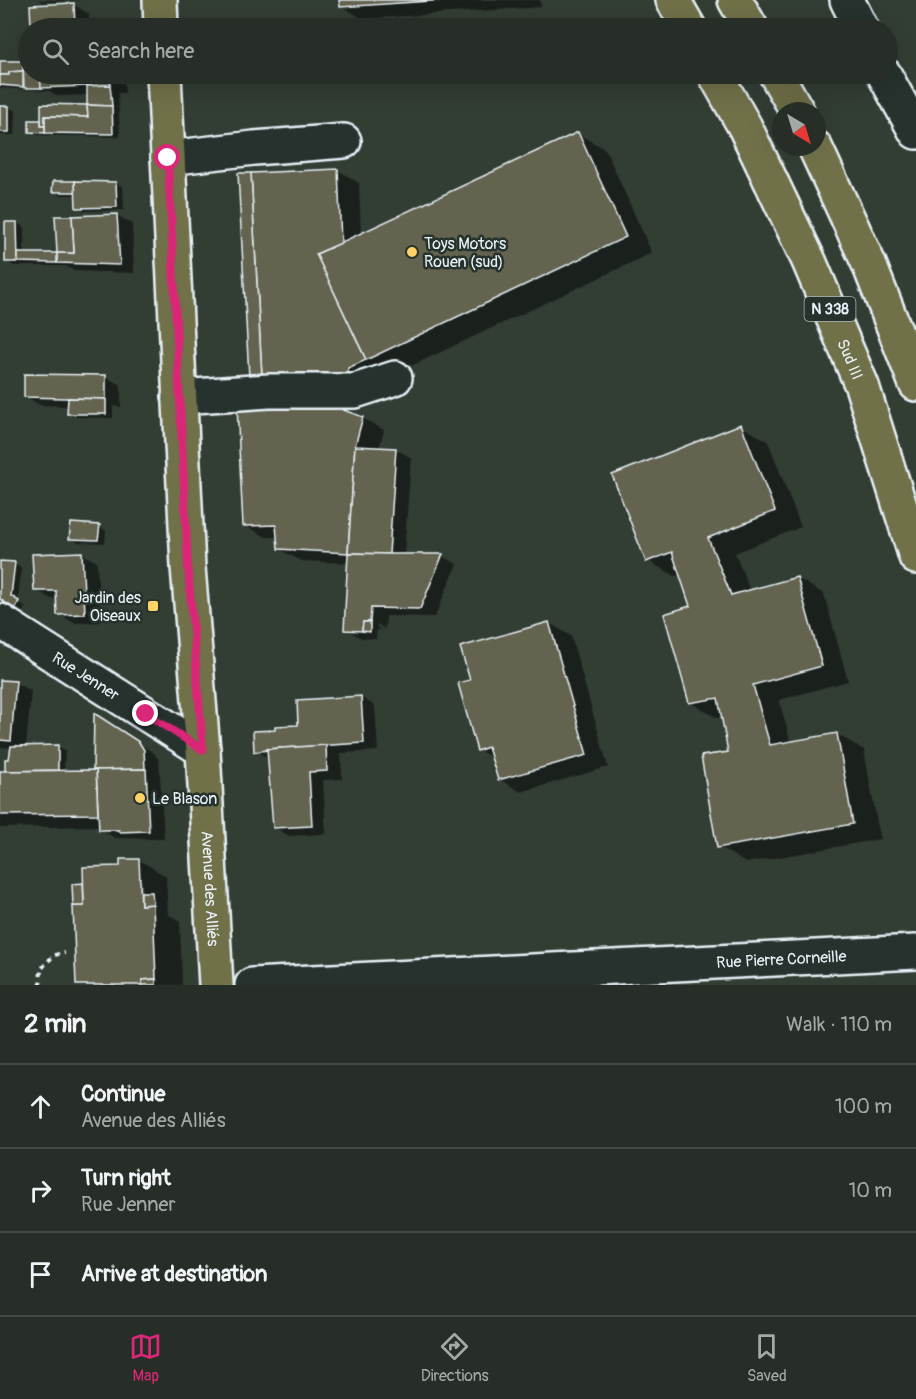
<!DOCTYPE html>
<html lang="en">
<head>
<meta charset="utf-8">
<style>
	:root { --surface:#262e27; --page:#323a33; --text:#f1f3f6; --muted:#a4a8a7; --line:#424a44; --accent:#db2777 }
	body { margin:0; font-family:Pangolin,sans-serif; background:var(--page); color:var(--text) }
	.compass { position:absolute; left:772px; top:102px; width:54px; height:54px; border-radius:50%; background:var(--surface); box-shadow:0 6px 24px #0002; rotate:142deg }
	.stop { position:absolute; width:18px; height:18px; margin:-14px; border:4px solid #db2777; border-radius:50%; background:#fff }
	.stop.end { background:#db2777; border-color:#fff; box-shadow:0 2px 6px #0008 }
	.list { margin:0; padding:0; list-style:none }
	h2 { display:flex; justify-content:space-between; align-items:center; height:78px; margin:0; padding:0 24px; font-size:26px }
	h2 small { font-size:20px; font-weight:400; color:var(--muted) }
	.list li { display:grid; grid-template-columns:39px 1fr auto; gap:18px; align-items:center; box-sizing:border-box; height:84px; padding:0 24px; border-top:2px solid var(--line) }
	.list b { display:block; font-size:22px; white-space:nowrap }
	.list p { margin:0; font-size:20px; white-space:nowrap; color:var(--muted) }
	.list em { font-size:20px; font-style:normal; color:var(--muted) }
	.icon { flex:none; width:33px; height:33px; fill:none; stroke:currentColor; stroke-width:2; stroke-linecap:round; stroke-linejoin:round }
	.map { position:relative; flex:none; width:916px; height:985px; overflow:hidden }
	.search { position:absolute; background:var(--surface); box-shadow:0 6px 24px #0002; left:18px; right:18px; top:18px; height:66px; display:flex; align-items:center; gap:15px; box-sizing:border-box; padding:0 21px; border-radius:33px; color:var(--muted); font-size:22px }
	.sheet { height:330px; background:var(--surface) }
	nav { display:flex; justify-content:space-around; align-items:center; box-sizing:border-box; height:84px; border-top:2px solid var(--line); background:var(--surface); font-size:16px; color:var(--muted) }
	nav a { display:grid; justify-items:center; gap:3px }
	nav .on { color:var(--accent) }
	.map>svg:first-child { display:block }
	.shadow { fill:#0007; fill-rule:evenodd }
	.building { fill:#64644f; stroke:#e8f1f8; stroke-width:1.5 }
	.lines { fill:none; stroke-linecap:round; stroke-linejoin:round }
	.minor-casing { stroke:#e8f1f8; stroke-width:38 }
	.major-casing { stroke:#e8f1f8; stroke-width:38 }
	.highway-casing { stroke:#e8f1f8; stroke-width:38 }
	.path { stroke:#e8f1f8; stroke-width:4; stroke-dasharray:4.5 4.5; stroke-linecap:butt }
	.minor { stroke:#26332d; stroke-width:33 }
	.major { stroke:#70704a; stroke-width:33 }
	.highway { stroke:#70704a; stroke-width:33 }
	.route { stroke:#db2777; stroke-width:8 }
	.poi-dot { fill:#ffd166; stroke:#26332d; stroke-width:2 }
	.labels { text-anchor:middle; stroke-width:5; stroke-linejoin:round; paint-order:stroke }
	.shield { fill:#26332d; stroke:#aeb8bb; stroke-width:1.5 }
	.shield-label { font-size:15px; font-weight:bold; fill:#e8f1f8 }
	.poi-label { font-size:16px; fill:#e8f1f8; stroke:#26332d; text-anchor:start }
	.street-label { font-size:16px; fill:#e8f1f8; stroke:#26332d }
</style>
</head>
<body>
<div class="map">
<svg width="916" height="985" viewBox="0 0 916 985">
	<rect width="100%" height="100%" fill="#323d34"/>
	<filter id="ink" filterUnits="userSpaceOnUse"><feTurbulence type="fractalNoise" baseFrequency=".0167" numOctaves="2"/><feDisplacementMap in="SourceGraphic" scale="12" xChannelSelector="R" yChannelSelector="G"/><feConvolveMatrix kernelMatrix="1 2 1 2 8 2 1 2 1" color-interpolation-filters="sRGB"/></filter>
	<g filter="url(#ink)">
		<g class="shadow">
			<polygon points="38,0 84,0 42,2"/>
			<polygon points="341,0 540,0 541,7 363,19 341,6"/>
			<polygon points="74,5 89,14 89,28 33,28 32,6"/>
			<polygon points="28,62 28,74 124,74 125,93 118,93 120,137 38,135 30,131 42,122 89,107 88,95 57,96 50,91 0,88 0,63"/>
			<polygon points="0,107 8,107 16,111 15,135 0,135"/>
			<polygon points="578,134 605,149 652,253 394,374 285,389 338,170 359,183 361,235"/>
			<polygon points="116,183 123,187 124,210 85,211 78,207 77,195 61,195 54,191"/>
			<polygon points="117,215 132,224 134,273 74,271 66,266 14,266 7,261 17,223 24,227 24,254 64,254"/>
			<polygon points="106,377 121,385 121,407 113,406 113,418 76,417 69,413 69,406 40,405 25,396"/>
			<polygon points="362,418 384,430 379,449 396,449 411,458 404,555 442,556 457,564 435,617 386,616 385,629 377,624 377,628 382,630 377,630 376,639 361,638 346,629 350,563 301,561 279,549 278,537 266,537 244,525"/>
			<polygon points="741,426 768,441 801,527 735,553 750,591 797,578 824,594 848,681 779,700 791,743 837,734 864,750 880,839 746,863 719,847 730,753 723,716 717,718 690,702 691,607 681,574 675,576 648,561"/>
			<polygon points="99,526 106,531 105,543 78,542 71,538"/>
			<polygon points="82,554 97,562 100,622 74,623 59,614 58,599 51,599 36,590"/>
			<polygon points="0,562 14,564 21,568 18,602 25,607 23,612 0,597"/>
			<polygon points="549,623 571,636 608,767 521,792 499,779 493,758 478,750 472,682"/>
			<polygon points="0,682 16,683 31,691 26,747 57,747 65,751 64,772 95,772 95,716 154,753 159,760 164,839 115,838 100,829 100,826 0,828 0,773 9,773 12,748 0,747"/>
			<polygon points="360,697 375,706 378,751 341,753 342,779 323,780 326,834 289,836 274,827 269,759 256,751 276,731 299,726"/>
			<path d="M 139,860 L 166,876 L 168,914 L 180,921 L 182,985 L 78,985 L 83,884 L 85,885 ZM 139,881 L 142,881 L 143,900 L 140,900 Z"/>
		</g>
		<g class="building">
			<polygon points="339,0 446,0 340,7"/>
			<polygon points="74,3 75,28 31,28 30,5"/>
			<polygon points="0,61 23,61 23,71 9,72 9,75 0,75"/>
			<polygon points="23,61 28,61 28,74 40,74 41,88 24,88"/>
			<polygon points="23,71 23,87 0,85 0,75 9,75 9,72"/>
			<polygon points="40,74 110,74 110,85 41,88"/>
			<polygon points="110,85 112,106 87,105 87,86"/>
			<polygon points="41,104 87,105 88,117 45,116 45,126 41,126"/>
			<polygon points="87,105 112,106 113,134 45,133 45,116 88,117"/>
			<rect x="0" y="106" width="9" height="26"/>
			<polygon points="29,120 41,120 41,126 45,126 45,133 29,132"/>
			<polygon points="578,132 626,237 366,360 316,254"/>
			<polygon points="338,169 341,243 316,254 366,360 348,368 348,373 262,377 251,173"/>
			<polygon points="238,173 251,173 262,377 249,377"/>
			<polygon points="53,181 75,181 76,192 52,192"/>
			<polygon points="75,181 116,182 117,207 76,208"/>
			<polygon points="117,214 120,265 57,263 57,253 74,253 72,216"/>
			<polygon points="55,216 72,216 74,253 57,253"/>
			<polygon points="5,222 17,222 18,262 5,262"/>
			<polygon points="18,253 57,253 57,263 18,262"/>
			<polygon points="24,374 106,375 106,399 24,397"/>
			<polygon points="68,398 106,399 106,414 67,414"/>
			<polygon points="327,404 363,417 355,446 348,553 278,549 276,525 243,526 237,406"/>
			<polygon points="741,424 775,511 708,538 731,595 797,577 822,666 753,685 770,745 837,733 853,824 717,848 701,756 728,752 718,698 689,703 664,614 690,606 672,552 646,562 612,475"/>
			<polygon points="355,446 396,448 389,554 348,553"/>
			<polygon points="71,523 100,525 98,540 69,539"/>
			<polygon points="82,552 85,614 57,615 56,591 34,591 32,554"/>
			<polygon points="348,553 389,554 443,554 420,609 371,608 370,622 363,622 362,631 344,630"/>
			<polygon points="0,561 15,562 11,596 19,601 15,609 0,599"/>
			<polygon points="363,622 370,622 370,632 362,631"/>
			<polygon points="549,622 587,755 498,780 488,747 477,751 458,683 470,680 460,647"/>
			<polygon points="0,680 16,681 11,741 0,740"/>
			<polygon points="361,696 364,743 267,749 267,750 254,752 253,731 275,730 275,726 298,725 297,700"/>
			<polygon points="94,713 139,742 144,750 145,769 93,770"/>
			<polygon points="58,745 58,770 5,771 5,759 9,759 11,746"/>
			<polygon points="326,745 327,771 309,772 312,826 273,828 267,749"/>
			<polygon points="146,769 149,831 119,832 119,830 99,830 96,770"/>
			<polygon points="96,770 98,814 0,815 0,771"/>
			<polygon points="120,859 139,859 141,905 153,904 156,979 142,980 142,985 76,985 73,906 84,906 83,867 120,866"/>
			<polygon points="83,883 84,906 73,906 72,884"/>
			<polygon points="141,892 152,892 153,904 141,905"/>
			<polygon points="156,979 156,985 142,985 142,980"/>
		</g>
		<g class="lines">
			<defs>
				<g id="minor">
					<polyline points="847,0 861,28"/>
					<polyline points="884,74 916,132"/>
					<polyline points="168,158 254,148 344,141"/>
					<polyline points="179,397 269,391 355,391 395,378"/>
					<path id="s1" d="M 0,621 L 203,750"/>
					<path id="s2" d="M 252,985 L 916,952"/>
				</g>
				<g id="major">
					<polyline points="160,0 161,28"/>
					<path id="s3" d="M 164,74 L 188,567 L 203,750 L 216,985"/>
				</g>
				<g id="highway">
					<polyline points="673,0 689,28"/>
					<polyline points="735,0 751,28"/>
					<path id="s4" d="M 715,74 L 745,127 L 809,261 L 862,386 L 916,557"/>
					<polyline points="776,74 797,111"/>
					<polyline points="815,147 869,264 916,384"/>
				</g>
			</defs>
			<use href="#minor" class="minor-casing"/>
			<use href="#major" class="major-casing"/>
			<use href="#highway" class="highway-casing"/>
			<polyline class="path" points="40,985 41,969 54,955 65,953"/>
			<use href="#minor" class="minor"/>
			<use href="#major" class="major"/>
			<use href="#highway" class="highway"/>
		</g>
	</g>
	<g class="lines" filter="url(#ink)">
		<polyline class="route" points="146,714 203,750 188,567 168,158"/>
	</g>
	<g class="poi-dot">
		<circle cx="412" cy="252" r="6"/>
		<rect x="147" y="600" width="12" height="12" rx="3"/>
		<circle cx="140" cy="798" r="6"/>
	</g>
	<g class="labels">
		<rect class="shield" x="804.5" y="297" width="51" height="24" rx="4.5"/>
		<g class="shield-label">
			<text x="830" y="314">N 338</text>
		</g>
		<g class="poi-label">
			<text x="424" y="249">Toys Motors<tspan x="424" dy="18">Rouen (sud)</tspan></text>
			<text x="141" y="603" text-anchor="end">Jardin des<tspan x="141" dy="18">Oiseaux</tspan></text>
			<text x="152" y="804">Le Blason</text>
		</g>
		<g class="street-label">
			<text dy="6" stroke="none"><textPath href="#s4" startOffset="316">Sud III</textPath></text>
			<text dy="6" stroke="none"><textPath href="#s1" startOffset="102">Rue Jenner</textPath></text>
			<text dy="6" stroke="none"><textPath href="#s3" startOffset="816">Avenue des Alliés</textPath></text>
			<text dy="6" stroke="none"><textPath href="#s2" startOffset="530">Rue Pierre Corneille</textPath></text>
		</g>
	</g>
</svg>
<svg class="compass" viewBox="-18 -18 36 36"><path d="M0-13l5 13h-10z" fill="#e53935"/><path d="M0 13l5-13h-10z" fill="#a4a8a7"/></svg>
<div class="stop" style="left:168px;top:158px"></div>
<div class="stop end" style="left:146px;top:714px"></div>
<div class="search"><svg class="icon" aria-label="search" viewBox="0 0 24 24"><circle cx="10" cy="10" r="6"/><path d="M15 15l6 6"/></svg>Search here</div>
</div>
<section class="sheet">
<h2>2 min<small>Walk · 110 m</small></h2>
<ul class="list">
<li><svg class="icon" aria-label="ahead" viewBox="0 0 24 24"><path d="M12 20V5M6 11l6-6 6 6"/></svg><div><b>Continue</b><p>Avenue des Alliés</p></div><em>100 m</em></li>
<li><svg class="icon" aria-label="right" viewBox="0 0 24 24"><path d="M7 20v-9h11M14 6l5 5-5 5"/></svg><div><b>Turn right</b><p>Rue Jenner</p></div><em>10 m</em></li>
<li><svg class="icon" aria-label="arrive" viewBox="0 0 24 24"><path d="M6 21V4h12l-3 4 3 4H6"/></svg><div><b>Arrive at destination</b></div></li>
</ul>
</section>
<nav>
<a class="on"><svg class="icon" aria-label="map" viewBox="0 0 24 24"><path d="M3 6l6-2 6 2 6-2v14l-6 2-6-2-6 2zM9 4v14M15 6v14"/></svg>Map</a>
<a><svg class="icon" aria-label="directions" viewBox="0 0 24 24"><path d="M12 3l9 9-9 9-9-9zM9 14v-3h6M13 9l2 2-2 2"/></svg>Directions</a>
<a><svg class="icon" aria-label="saved" viewBox="0 0 24 24"><path d="M7 4h10v16l-5-4-5 4z"/></svg>Saved</a>
</nav>
</body>
</html>
